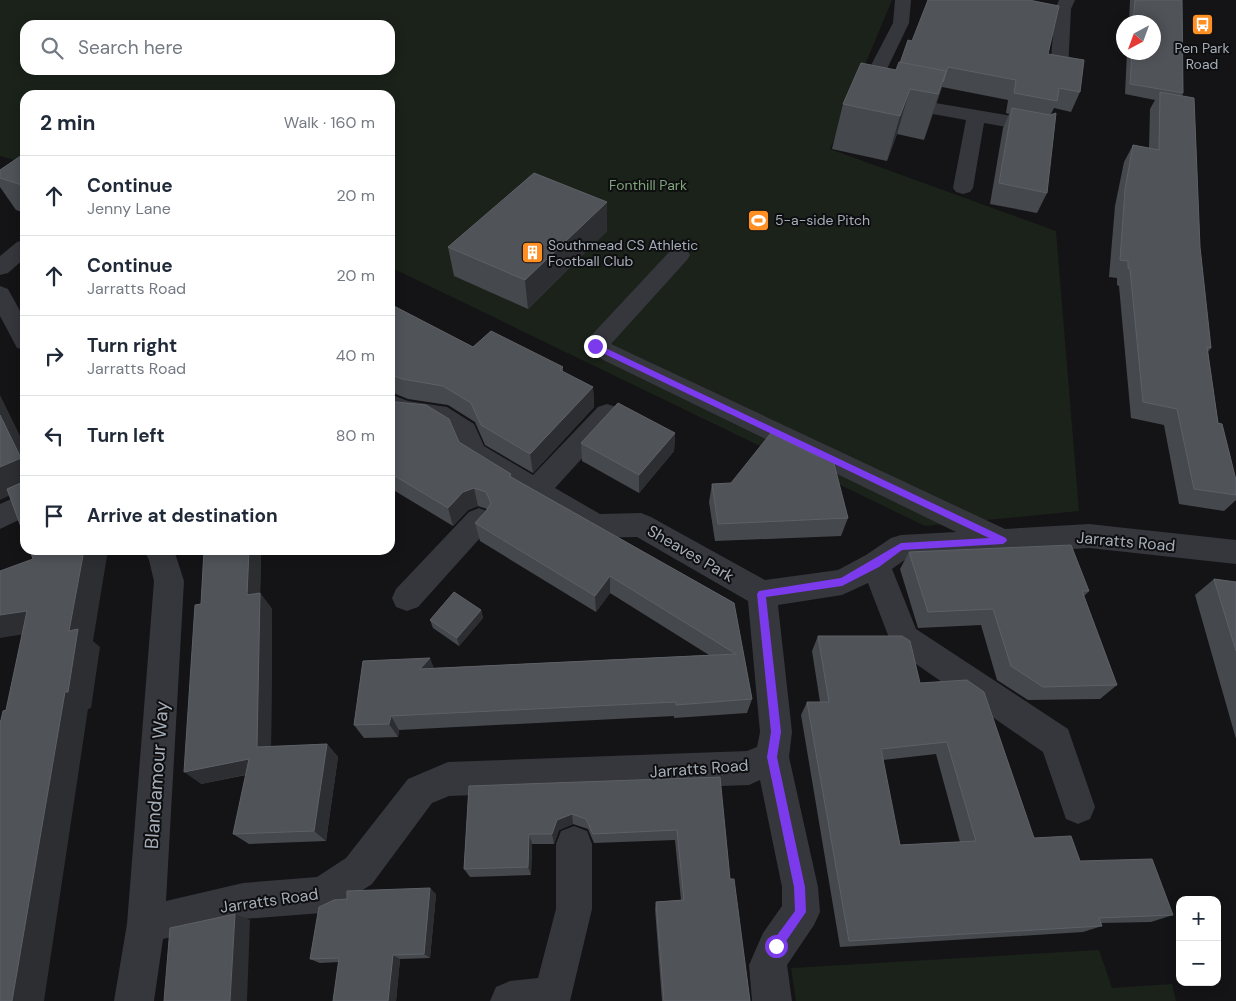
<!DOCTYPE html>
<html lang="en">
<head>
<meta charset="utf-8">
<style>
	:root { --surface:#fff; --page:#f6f6f7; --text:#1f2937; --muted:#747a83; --line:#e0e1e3 }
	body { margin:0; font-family:"DM Sans",sans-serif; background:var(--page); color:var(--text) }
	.controls { position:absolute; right:15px; bottom:15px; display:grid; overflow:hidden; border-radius:10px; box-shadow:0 2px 12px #0003 }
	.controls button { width:45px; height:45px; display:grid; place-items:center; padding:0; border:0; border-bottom:1px solid var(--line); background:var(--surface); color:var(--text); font:25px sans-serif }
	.compass { position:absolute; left:1116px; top:15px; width:45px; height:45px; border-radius:50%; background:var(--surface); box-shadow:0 2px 12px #0003; rotate:221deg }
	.stop { position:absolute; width:15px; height:15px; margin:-11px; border:4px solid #7c3aed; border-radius:50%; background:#fff }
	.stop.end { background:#7c3aed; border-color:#fff; box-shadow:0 1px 5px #0008 }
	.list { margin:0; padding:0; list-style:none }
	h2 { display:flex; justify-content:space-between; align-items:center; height:65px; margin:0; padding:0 20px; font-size:21px }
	h2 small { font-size:16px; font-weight:400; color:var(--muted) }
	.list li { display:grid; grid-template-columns:32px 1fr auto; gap:15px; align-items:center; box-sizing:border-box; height:80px; padding:0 20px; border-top:1px solid var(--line) }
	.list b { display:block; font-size:19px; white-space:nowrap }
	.list p { margin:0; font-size:16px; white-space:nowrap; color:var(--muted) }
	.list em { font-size:16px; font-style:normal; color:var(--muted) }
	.icon { flex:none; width:28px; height:28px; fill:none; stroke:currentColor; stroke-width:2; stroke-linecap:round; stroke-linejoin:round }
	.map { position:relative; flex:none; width:1236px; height:1001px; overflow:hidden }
	.search { position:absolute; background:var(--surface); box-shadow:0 2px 12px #0003; left:20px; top:20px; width:375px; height:55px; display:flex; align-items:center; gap:12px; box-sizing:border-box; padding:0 18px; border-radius:15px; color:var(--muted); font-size:19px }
	.panel { position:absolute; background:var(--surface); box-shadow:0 2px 12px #0003; left:20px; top:90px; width:375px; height:465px; border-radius:15px }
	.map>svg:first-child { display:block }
	.green { fill:#1a221a; fill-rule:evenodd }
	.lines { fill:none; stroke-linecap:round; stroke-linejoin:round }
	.minor { fill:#35373c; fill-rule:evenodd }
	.wall { fill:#45484c; fill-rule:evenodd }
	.shaded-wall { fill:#2d2e32 }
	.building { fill:#505358; stroke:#5d6167; fill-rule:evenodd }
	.route { fill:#7c3aed }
	.labels { text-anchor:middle; stroke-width:4; stroke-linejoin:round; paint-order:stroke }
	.far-poi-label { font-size:14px; fill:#a5aeb8; stroke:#0f0f11; text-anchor:start }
	.far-park-label { font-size:14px; fill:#7fa57a; stroke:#0f0f11 }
	.street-label { font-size:16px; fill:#a5aeb8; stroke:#0f0f11 }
	.near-street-label { font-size:19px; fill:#a5aeb8; stroke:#0f0f11 }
</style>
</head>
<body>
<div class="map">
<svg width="1236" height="1001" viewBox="0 0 1236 1001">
	<rect width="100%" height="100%" fill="#141416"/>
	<g class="green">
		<path d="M 0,0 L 892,0 L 830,149 L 1056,231 L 1079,511 L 925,526 L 390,267 L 390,95 L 25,95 L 25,163 L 0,156 ZM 25,25 L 390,25 L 390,70 L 25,70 Z"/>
		<polygon points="1099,950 1112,988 1172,984 1176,1001 796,1001 791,968"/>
	</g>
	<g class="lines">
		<g class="minor">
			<polygon points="895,0 911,0 909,23 886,71 884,85 900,97 1041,121 1048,123 1050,127 1048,131 1041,133 984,123 973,188 970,192 963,194 956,192 953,188 966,120 888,106 866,86 868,71 893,23"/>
			<polygon points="1059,0 1075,0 1071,9 1068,70 1065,74 1059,75 1053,74 1050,70 1055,9"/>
			<polygon points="25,240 25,258 8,273 0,275 0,256 17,242"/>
			<polygon points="679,248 687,250 690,255 687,260 611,344 1005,529 1089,524 1236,540 1236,564 1089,548 906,559 892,569 916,629 1068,729 1095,807 1090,819 1078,824 1066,819 1043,752 893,648 868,583 842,595 778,605 792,732 789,757 818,887 820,912 814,925 787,965 792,1001 752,1001 749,965 763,933 782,906 782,887 760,780 749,785 449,796 432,803 372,884 335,908 322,913 243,919 163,939 154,1001 114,1001 127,924 154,581 149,560 144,550 174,550 184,581 166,901 243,883 317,877 346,858 408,779 448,762 747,751 757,747 760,732 748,601 637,537 596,538 586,534 465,460 455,437 432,423 403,420 390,415 390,394 408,401 447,407 474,424 484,446 533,475 598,407 607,404 616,407 620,414 616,421 555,488 600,514 641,513 651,517 765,580 838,570 866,555 891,538 901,535 956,532 587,352 583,346 587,340 671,250"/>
			<polygon points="0,286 8,289 25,320 25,350 17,348 0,316"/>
			<polygon points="25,493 25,517 0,529 0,504"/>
			<polygon points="479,508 489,512 493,520 489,528 418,607 407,611 396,607 392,598 396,589 469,512"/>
			<polygon points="574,826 587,831 592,844 592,909 570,1001 490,1001 496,987 510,981 538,978 556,909 556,844 561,831"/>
		</g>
	</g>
	<g class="wall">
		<polygon points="1130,0 1182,0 1183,93 1182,96 1211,348 1208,352 1218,423 1236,480 1236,500 1224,511 1179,504 1164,425 1131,418 1119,286 1117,285 1117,278 1109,277 1115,206 1124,162 1133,145 1149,148 1150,109 1155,100 1125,94 1127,52 1154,52 1154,22 1129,22"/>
		<polygon points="1048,54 1080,92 1071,112 1054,108 1051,114 1047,193 1037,213 990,204 1003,128 1009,114 1006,113 1008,100 942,87 924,140 897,134 887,161 832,149 843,104 896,70"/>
		<polygon points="25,153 25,213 16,210 0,187 0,170"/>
		<polygon points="607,202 607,231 528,309 454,276 448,247"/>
		<polygon points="390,304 473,347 563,367 563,372 593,387 594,407 533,473 485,445 475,422 448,405 408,399 391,392 390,393"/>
		<polygon points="390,400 511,474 512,477 734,603 752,699 747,713 674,718 674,716 399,730 398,737 364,738 354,725 434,668 709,655 610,593 596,612 480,541 475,523 487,509 478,506 468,510 453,526 390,488"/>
		<polygon points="675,433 674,451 639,493 582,461 581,443"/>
		<polygon points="712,484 848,518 841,536 715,541 709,502"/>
		<polygon points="261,550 260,593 272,609 271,747 327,744 338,757 326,841 249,844 233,834 246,775 201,784 201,604"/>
		<polygon points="909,552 1089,591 1084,596 1117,685 1100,699 1028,700 997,680 981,625 918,628 900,569"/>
		<polygon points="1214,579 1236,582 1236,739 1195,595"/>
		<polygon points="481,610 483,618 459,646 433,628 430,620"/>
		<path d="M 818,636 L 920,683 L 1034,838 L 1080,861 L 1173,915 L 1151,922 L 1101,923 L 1102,926 L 1083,932 L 840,947 L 801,715 L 807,702 L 820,702 L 812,651 ZM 936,754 L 960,842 L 900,845 L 883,760 Z"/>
		<polygon points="720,777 730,879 750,1001 662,1001 655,909 656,902 681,900 675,840 594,843 588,829 573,824 559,830 554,844 532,844 531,875 470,877 464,869 469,786"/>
		<polygon points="436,894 430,958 400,959 396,1001 333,1001 339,962 320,963 310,959"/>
	</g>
	<g class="shaded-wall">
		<polygon points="946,71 932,116 924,140"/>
		<polygon points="910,89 897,134 887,161 900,116"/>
		<polygon points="607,202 607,231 528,309 525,280"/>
		<polygon points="593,387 594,407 533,473 530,454"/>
		<polygon points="0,395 25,446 25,488 0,500"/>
		<polygon points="675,433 674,451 639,493 639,475"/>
		<polygon points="474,488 478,506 468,510 453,526 448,508 463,492"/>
		<polygon points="84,550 108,550 93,641 100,647 91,708 88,709 44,1001 12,1001 69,631"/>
		<polygon points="249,550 261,550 260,611 247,595"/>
		<polygon points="610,576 610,593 596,612 595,596"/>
		<polygon points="260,593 272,609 271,760 257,747"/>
		<polygon points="481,610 483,618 459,646 457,638"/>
		<polygon points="27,611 50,630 0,638 0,615"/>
		<polygon points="430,658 436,673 420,669"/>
		<polygon points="391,716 399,730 398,737 389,724"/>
		<polygon points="327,744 338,757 326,841 314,831"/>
		<polygon points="249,759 263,771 201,784 184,772"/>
		<polygon points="572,814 573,824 559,830 554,844 552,834 557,820"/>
		<polygon points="529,834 532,844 531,875 528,867"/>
		<polygon points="430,888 436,894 430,958 424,954"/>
		<polygon points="235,914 250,920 247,1001 230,1001"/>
		<polygon points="393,955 400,959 396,1001 388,1001"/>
	</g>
	<g class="building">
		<polygon points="928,0 1029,0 1059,6 1048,54 1084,60 1080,92 1059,88 1057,101 1014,93 1016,80 948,67 943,82 946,71 900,63 908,40 912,41"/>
		<polygon points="1135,0 1182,0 1183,93 1130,84 1132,52 1154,52 1154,22 1133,22"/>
		<polygon points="899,62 946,71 938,94 910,89 900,116 843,104 861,63 896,70"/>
		<polygon points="1160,92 1194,98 1200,247 1211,348 1207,347 1218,423 1222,424 1236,480 1236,495 1194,489 1177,409 1143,402 1130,269 1128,268 1128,261 1120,260 1125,189 1133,145 1159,150"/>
		<polygon points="1012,108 1050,115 1056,113 1047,193 999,183"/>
		<polygon points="25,153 25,186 0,178 0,170"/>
		<polygon points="534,173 607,202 525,280 448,247"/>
		<polygon points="390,304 473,347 491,331 563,367 560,370 593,387 530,454 481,425 471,403 443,386 402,379 390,374"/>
		<polygon points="390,400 396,402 426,405 449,419 459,442 511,474 509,476 734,603 752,699 676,705 676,702 391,716 389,724 354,725 363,661 430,658 420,669 736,654 610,576 595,596 475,523 486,511 491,503 486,492 474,488 463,492 448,508 390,473"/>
		<polygon points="618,403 675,433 639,475 581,443"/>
		<polygon points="0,415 21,458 0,467"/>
		<polygon points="771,433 817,456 832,456 848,518 718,524 712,484 731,483"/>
		<polygon points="25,481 25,538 7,489"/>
		<polygon points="1071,545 1089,591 1082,591 1117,685 1043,687 1011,666 993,609 928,612 909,552"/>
		<polygon points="30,550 84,550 69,631 78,629 68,692 65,692 12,1001 0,1001 0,721 1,720 3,711 6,710 27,611 0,615 0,571 33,559"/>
		<polygon points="204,550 249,550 247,595 260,593 257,747 327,744 314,831 233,834 249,759 184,772 195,605 201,604"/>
		<polygon points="1214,579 1236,582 1236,651"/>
		<polygon points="454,592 481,610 457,638 430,620"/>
		<path d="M 818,636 L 902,636 L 910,641 L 920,683 L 967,680 L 984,692 L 1034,838 L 1071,836 L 1080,861 L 1152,859 L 1173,915 L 1099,918 L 1102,926 L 849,941 L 807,702 L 829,702 ZM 947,742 L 976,841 L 900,845 L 881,749 Z"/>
		<polygon points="720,777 730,879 734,879 750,1001 664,1001 656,902 684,900 677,830 593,834 586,819 572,814 557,820 552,834 529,834 528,867 464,869 469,786"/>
		<polygon points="430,888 424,954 393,955 388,1001 333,1001 339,958 310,959 319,907 334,900 347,899 347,891"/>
		<polygon points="235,914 230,1001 164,1001 170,928"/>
	</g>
	<polygon class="route" points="592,344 597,344 1006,538 1007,541 1003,544 902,550 879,567 842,586 766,597 781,732 777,757 805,887 806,912 780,950 776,952 772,950 770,946 772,942 795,911 794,887 767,757 771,732 757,594 759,591 841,578 901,543 989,538 592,348"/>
	<defs>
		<symbol id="bus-square" viewBox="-11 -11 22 22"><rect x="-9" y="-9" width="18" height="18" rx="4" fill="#ff8e23" stroke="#0f0f11"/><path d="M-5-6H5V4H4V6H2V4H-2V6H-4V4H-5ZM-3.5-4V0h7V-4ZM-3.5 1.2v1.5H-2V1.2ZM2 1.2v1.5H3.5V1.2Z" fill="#fff"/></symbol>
		<symbol id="stadium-square" viewBox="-11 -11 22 22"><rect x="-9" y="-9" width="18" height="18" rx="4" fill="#ff8e23" stroke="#0f0f11"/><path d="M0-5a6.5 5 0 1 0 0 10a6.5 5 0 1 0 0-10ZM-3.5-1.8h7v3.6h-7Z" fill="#fff"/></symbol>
		<symbol id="building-square" viewBox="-11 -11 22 22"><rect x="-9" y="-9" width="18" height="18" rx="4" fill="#ff8e23" stroke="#0f0f11"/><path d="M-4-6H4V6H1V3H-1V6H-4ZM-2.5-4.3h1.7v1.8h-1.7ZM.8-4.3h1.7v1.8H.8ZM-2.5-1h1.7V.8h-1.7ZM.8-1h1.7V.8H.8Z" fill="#fff"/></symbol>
	</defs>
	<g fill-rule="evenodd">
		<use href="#bus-square" x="1190" y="12" width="25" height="25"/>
		<use href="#stadium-square" x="746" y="208" width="25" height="25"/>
		<use href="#building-square" x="520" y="240" width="25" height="25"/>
	</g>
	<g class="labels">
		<g class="far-poi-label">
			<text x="1202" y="53" text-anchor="middle">Pen Park<tspan x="1202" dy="16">Road</tspan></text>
			<text x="775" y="225">5-a-side Pitch</text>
			<text x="548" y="250">Southmead CS Athletic<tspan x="548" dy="16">Football Club</tspan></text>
		</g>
		<g class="far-park-label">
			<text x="648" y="190">Fonthill Park</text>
		</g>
		<g class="street-label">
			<text transform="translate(1126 541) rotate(5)" y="6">Jarratts Road</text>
			<text transform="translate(691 553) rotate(30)" y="6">Sheaves Park</text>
			<text transform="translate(699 768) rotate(-4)" y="6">Jarratts Road</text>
			<text transform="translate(269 900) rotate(-8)" y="6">Jarratts Road</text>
		</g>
		<g class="near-street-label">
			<text transform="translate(156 775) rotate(-86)" y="7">Blandamour Way</text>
		</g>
	</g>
</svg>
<div class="controls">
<button>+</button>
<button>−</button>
</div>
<svg class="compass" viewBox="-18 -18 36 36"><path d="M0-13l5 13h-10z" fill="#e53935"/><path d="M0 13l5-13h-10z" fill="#747a83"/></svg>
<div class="stop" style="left:776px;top:946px"></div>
<div class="stop end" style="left:595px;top:346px"></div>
<div class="search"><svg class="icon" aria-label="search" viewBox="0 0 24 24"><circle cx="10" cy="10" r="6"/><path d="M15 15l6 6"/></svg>Search here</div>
<section class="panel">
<h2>2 min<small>Walk · 160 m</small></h2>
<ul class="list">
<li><svg class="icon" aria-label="ahead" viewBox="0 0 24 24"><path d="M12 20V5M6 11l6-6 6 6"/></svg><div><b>Continue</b><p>Jenny Lane</p></div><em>20 m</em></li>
<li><svg class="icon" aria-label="ahead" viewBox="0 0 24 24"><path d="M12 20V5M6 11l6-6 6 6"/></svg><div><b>Continue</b><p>Jarratts Road</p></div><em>20 m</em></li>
<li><svg class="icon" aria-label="right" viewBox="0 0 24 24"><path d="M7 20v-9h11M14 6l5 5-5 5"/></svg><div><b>Turn right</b><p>Jarratts Road</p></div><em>40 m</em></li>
<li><svg class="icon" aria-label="left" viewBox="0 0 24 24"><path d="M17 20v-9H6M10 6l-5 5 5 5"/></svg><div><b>Turn left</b></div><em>80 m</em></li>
<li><svg class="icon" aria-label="arrive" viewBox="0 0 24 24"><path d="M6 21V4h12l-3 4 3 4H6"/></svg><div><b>Arrive at destination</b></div></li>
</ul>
</section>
</div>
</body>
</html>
